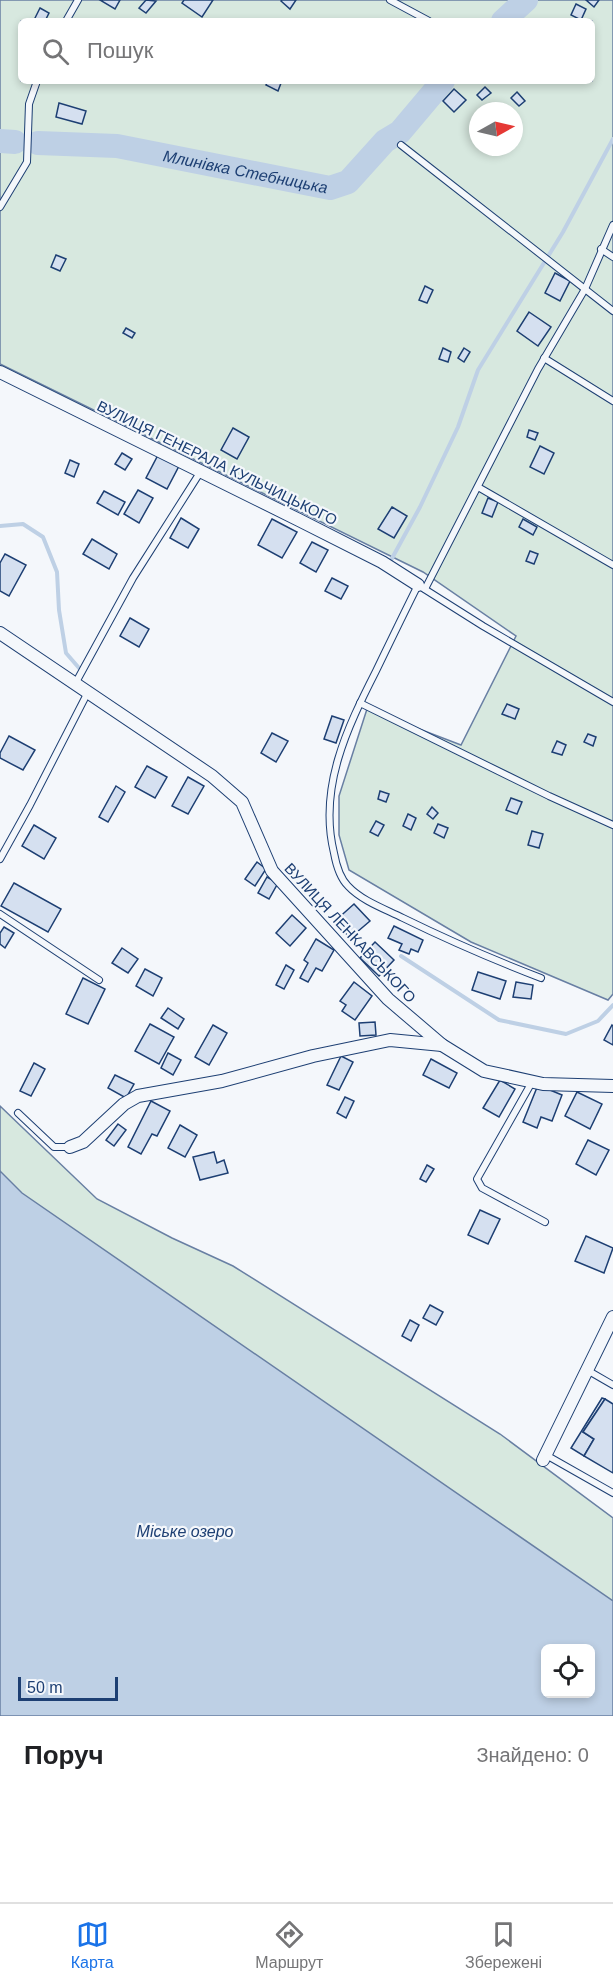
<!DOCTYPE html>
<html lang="uk">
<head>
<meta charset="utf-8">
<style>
	:root { --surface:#fff; --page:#f6f6f6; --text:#202124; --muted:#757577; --line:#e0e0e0; --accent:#1a73e8 }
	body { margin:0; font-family:Helvetica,sans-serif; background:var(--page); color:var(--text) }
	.controls { position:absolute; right:18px; bottom:18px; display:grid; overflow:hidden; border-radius:9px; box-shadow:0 3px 9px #0003 }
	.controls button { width:54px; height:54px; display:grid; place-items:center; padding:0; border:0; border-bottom:2px solid var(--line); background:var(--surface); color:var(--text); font:30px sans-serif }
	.compass { position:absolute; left:469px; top:102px; width:54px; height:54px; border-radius:50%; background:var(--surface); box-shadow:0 3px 9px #0003; rotate:82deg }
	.scale { position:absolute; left:18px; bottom:15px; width:100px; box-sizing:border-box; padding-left:6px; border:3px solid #1d3f73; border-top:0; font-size:16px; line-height:21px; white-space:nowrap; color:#1d3f73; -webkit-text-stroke:4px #f4f7fb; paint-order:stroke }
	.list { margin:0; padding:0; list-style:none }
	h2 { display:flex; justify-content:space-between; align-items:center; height:78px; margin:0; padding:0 24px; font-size:26px }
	h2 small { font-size:20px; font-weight:400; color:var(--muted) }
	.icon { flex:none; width:33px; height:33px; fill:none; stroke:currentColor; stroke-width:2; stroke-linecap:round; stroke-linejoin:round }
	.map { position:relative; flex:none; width:613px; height:1716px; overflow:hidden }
	.search { position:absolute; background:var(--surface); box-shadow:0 3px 9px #0003; left:18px; right:18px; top:18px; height:66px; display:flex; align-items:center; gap:15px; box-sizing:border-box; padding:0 21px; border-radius:9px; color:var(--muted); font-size:22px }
	.sheet { height:186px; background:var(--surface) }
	nav { display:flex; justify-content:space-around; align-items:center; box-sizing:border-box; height:84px; border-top:2px solid var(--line); background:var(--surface); font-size:16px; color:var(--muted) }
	nav a { display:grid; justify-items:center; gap:3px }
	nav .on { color:var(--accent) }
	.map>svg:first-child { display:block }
	.green { fill:#d7e8df; stroke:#687fa3; stroke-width:1.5; fill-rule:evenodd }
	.water { fill:#bed0e5; stroke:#687fa3; stroke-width:1.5; fill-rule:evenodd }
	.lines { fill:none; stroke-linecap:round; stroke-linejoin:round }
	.stream { stroke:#bed0e5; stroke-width:4 }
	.river { stroke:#bed0e5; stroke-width:24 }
	.building { fill:#d5e0f0; stroke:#1d3f73; stroke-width:1.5 }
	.service-casing { stroke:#1d3f73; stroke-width:8 }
	.minor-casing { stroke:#1d3f73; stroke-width:14 }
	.service { stroke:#f4f7fb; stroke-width:6 }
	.minor { stroke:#f4f7fb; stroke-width:12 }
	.labels { text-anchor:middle; stroke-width:4.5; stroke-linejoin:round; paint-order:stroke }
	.street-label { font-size:15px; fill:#1d3f73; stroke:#f4f7fb }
	.water-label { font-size:16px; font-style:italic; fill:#1d3f73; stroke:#f4f7fb }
</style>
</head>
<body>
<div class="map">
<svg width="613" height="1716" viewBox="0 0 613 1716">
	<rect width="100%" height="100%" fill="#f4f7fb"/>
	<g class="green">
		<path d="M 0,0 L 613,0 L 613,994 L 608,1000 L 471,942 L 349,870 L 339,835 L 339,796 L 367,709 L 461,745 L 516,636 L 423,572 L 0,364 ZM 21,21 L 592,21 L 592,81 L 21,81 ZM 478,111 L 514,111 L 514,147 L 478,147 Z"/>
		<path d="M 0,1106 L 97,1199 L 172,1238 L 233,1266 L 500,1434 L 613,1518 L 613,1716 L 0,1716 ZM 546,1648 L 590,1648 L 590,1694 L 546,1694 Z"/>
	</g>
	<path class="water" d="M 0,1171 L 22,1193 L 613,1601 L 613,1716 L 0,1716 ZM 546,1648 L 590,1648 L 590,1694 L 546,1694 Z"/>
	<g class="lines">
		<g class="stream">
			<polyline points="0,526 23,524 43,537 57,572 59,610 66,653 79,668"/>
			<polyline points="390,562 420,507 458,427 478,370 563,232 613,139"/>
			<polyline points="401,956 499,1020 566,1034 598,1021 613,1005"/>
		</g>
		<g class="river">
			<polyline points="503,21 526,0"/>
			<polyline points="0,141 15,142"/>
			<path id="s1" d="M 38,143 L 117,146 L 330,188 L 348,182 L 385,141 L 400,132 L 443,81"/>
		</g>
	</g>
	<g class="building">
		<polygon points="100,0 120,0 115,9"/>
		<polygon points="146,0 156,1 146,13 139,8"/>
		<polygon points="184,0 213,0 202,17 182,3"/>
		<polygon points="282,0 296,0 290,9 281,1"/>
		<polygon points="586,0 599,0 594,7"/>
		<polygon points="576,4 586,9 581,20 571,15"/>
		<polygon points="40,8 49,13 45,21 35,21 34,20"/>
		<polygon points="268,81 281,83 278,91 266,85"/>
		<polygon points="485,87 491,93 482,100 477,95"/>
		<polygon points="454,89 466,100 454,112 443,101"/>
		<polygon points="517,92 525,101 519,106 511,98"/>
		<polygon points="59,103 86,111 82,124 56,117"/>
		<polygon points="56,255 66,259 60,271 51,267"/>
		<polygon points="555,273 570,281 560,301 545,293"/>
		<polygon points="425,286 433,290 427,303 419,300"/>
		<polygon points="529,312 551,327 538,346 517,331"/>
		<polygon points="126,328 135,333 132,338 123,333"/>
		<polygon points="443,348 451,352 448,362 439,359"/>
		<polygon points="464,348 470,352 464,362 458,358"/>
		<polygon points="233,428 249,437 237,459 221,450"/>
		<polygon points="529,430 538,433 535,440 527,437"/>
		<polygon points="540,446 554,453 544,474 530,467"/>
		<polygon points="122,453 132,459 125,470 115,464"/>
		<polygon points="158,455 179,466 167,489 146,478"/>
		<polygon points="70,460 79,464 74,477 65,473"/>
		<polygon points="138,490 153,498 139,523 124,514"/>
		<polygon points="104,491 125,502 118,515 97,503"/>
		<polygon points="488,498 498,502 492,517 482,513"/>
		<polygon points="392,507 407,516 394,538 378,529"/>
		<polygon points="181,518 199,529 188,548 170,538"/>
		<polygon points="272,519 297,532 282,558 258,545"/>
		<polygon points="523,519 537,527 533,535 519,527"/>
		<polygon points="92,539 117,554 109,569 83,554"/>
		<polygon points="312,542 328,550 316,572 300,563"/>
		<polygon points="530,551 538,554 534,564 526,561"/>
		<polygon points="5,554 26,565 9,596 0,591 0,563"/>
		<polygon points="332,578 348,586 341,599 325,591"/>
		<polygon points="130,618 149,629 139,647 120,636"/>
		<polygon points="507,704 519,709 515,719 502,714"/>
		<polygon points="332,716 344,720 336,743 324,739"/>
		<polygon points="272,733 288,741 276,762 261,753"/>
		<polygon points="588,734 596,737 593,746 584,742"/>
		<polygon points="9,736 35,750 23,770 0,758 0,753"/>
		<polygon points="557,741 566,745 562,755 552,752"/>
		<polygon points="147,766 167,777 155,798 135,787"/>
		<polygon points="188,777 204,786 188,814 172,806"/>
		<polygon points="116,786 125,792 108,822 99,817"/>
		<polygon points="380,791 389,794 386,802 378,799"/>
		<polygon points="511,798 522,802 517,814 506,810"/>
		<polygon points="432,807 438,813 433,819 427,814"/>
		<polygon points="408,814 416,818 411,830 403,826"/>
		<polygon points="376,821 384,825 378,836 370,832"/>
		<polygon points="438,824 448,828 444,838 434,833"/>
		<polygon points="34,825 56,838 44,859 22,846"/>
		<polygon points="532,831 543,834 539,848 528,845"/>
		<polygon points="257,862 266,869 255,886 245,879"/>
		<polygon points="267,877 278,883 269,899 258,893"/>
		<polygon points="14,883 61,909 48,932 1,906"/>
		<polygon points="354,904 370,921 350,938 335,921"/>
		<polygon points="292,915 306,928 290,946 276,933"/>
		<polygon points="394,926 423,940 418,952 411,949 409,954 399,950 402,944 388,938"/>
		<polygon points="4,927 14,933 5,948 0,944 0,933"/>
		<polygon points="316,939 334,950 322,971 316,968 308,982 300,978 308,963 304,960"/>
		<polygon points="375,942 394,960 379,976 360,958"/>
		<polygon points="122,948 138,959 128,973 112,963"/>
		<polygon points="286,965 294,970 284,989 276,985"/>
		<polygon points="145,969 162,978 153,996 136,986"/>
		<polygon points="478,972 506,981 500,999 472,990"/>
		<polygon points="83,978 105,989 88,1024 66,1014"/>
		<polygon points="354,982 372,996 355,1020 342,1011 346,1005 340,1001"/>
		<polygon points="516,982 533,985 531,999 513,997"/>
		<polygon points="168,1008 184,1019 178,1029 161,1018"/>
		<polygon points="375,1022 376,1035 360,1036 359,1023"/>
		<polygon points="150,1024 174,1037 159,1064 135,1051"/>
		<polygon points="213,1025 227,1033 209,1065 195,1057"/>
		<polygon points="612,1025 613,1026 613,1045 604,1040"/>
		<polygon points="168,1053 181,1060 173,1075 161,1068"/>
		<polygon points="341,1056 353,1062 339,1090 327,1085"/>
		<polygon points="431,1059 457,1073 449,1088 423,1075"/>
		<polygon points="34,1063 45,1069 31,1096 20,1091"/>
		<polygon points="115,1075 134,1084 126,1098 108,1088"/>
		<polygon points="500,1080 515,1089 499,1117 483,1108"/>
		<polygon points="538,1085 562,1095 552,1121 541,1117 537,1128 523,1122"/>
		<polygon points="577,1092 602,1104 590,1129 565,1116"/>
		<polygon points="345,1097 354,1101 346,1118 337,1113"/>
		<polygon points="151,1101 170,1111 157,1136 152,1134 141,1154 128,1147"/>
		<polygon points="118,1124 126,1130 114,1146 106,1140"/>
		<polygon points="180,1125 197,1135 185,1157 168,1148"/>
		<polygon points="588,1140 609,1150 596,1175 576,1164"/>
		<polygon points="214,1152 217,1163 224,1160 228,1173 200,1180 193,1157"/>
		<polygon points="427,1165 434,1169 426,1182 420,1179"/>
		<polygon points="480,1210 500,1219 488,1244 468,1235"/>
		<polygon points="586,1236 613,1248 604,1273 575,1261"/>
		<polygon points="430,1305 443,1312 436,1325 423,1318"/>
		<polygon points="410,1320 419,1325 411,1341 402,1336"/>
		<polygon points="602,1398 605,1399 583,1432 594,1439 584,1456 571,1448"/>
		<polygon points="605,1399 613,1404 613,1473 584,1456 594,1439 583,1432"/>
	</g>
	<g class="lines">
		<defs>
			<g id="service">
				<polyline points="390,0 429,21"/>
				<polyline points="66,21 78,0"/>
				<polyline points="401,145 613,311"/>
				<polyline points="0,207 27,162 29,104 37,81"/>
				<polyline points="601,249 613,257"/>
				<polyline points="544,358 613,401"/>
				<polyline points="478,487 613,565"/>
				<polyline points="425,589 538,369 585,289 613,225"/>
				<polyline points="75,684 133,578 201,471"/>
				<polyline points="360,703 549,796 613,825"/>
				<polyline points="0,859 30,805 88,692"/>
				<polyline points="0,914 99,980"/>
				<path d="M 541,978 C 494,960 448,940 403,918 C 385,909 362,901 348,886 C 340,878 336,864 334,853 C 318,788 347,728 376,671 C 390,642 404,613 418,585 L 483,626 L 613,702"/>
				<polyline points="532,1082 477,1179 482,1188 545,1222"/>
				<polyline points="18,1113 54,1147 70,1147"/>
				<polyline points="587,1370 613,1385"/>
				<polyline points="546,1455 613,1493"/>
			</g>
			<g id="minor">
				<polyline points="0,372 299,520 382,562 418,585"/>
				<polyline points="0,633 212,776 242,802 272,871 388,999 442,1045 484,1071 543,1084 613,1086"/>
				<polyline points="70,1147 83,1142 124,1104 138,1096 222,1081 313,1056 390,1040 442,1045"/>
				<polyline points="543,1460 613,1317"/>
			</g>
		</defs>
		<use href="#service" class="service-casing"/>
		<use href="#minor" class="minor-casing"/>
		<use href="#service" class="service"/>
		<use href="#minor" class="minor"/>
	</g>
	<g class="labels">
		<g class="street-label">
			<text transform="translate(217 463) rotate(26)" y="5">ВУЛИЦЯ ГЕНЕРАЛА КУЛЬЧИЦЬКОГО</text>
			<text transform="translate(350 933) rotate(47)" y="5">ВУЛИЦЯ ЛЕНКАВСЬКОГО</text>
		</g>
		<g class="water-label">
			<text dy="6" stroke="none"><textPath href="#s1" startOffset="210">Млинівка Стебницька</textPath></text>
			<text x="185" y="1537">Міське озеро</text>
		</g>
	</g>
</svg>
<div class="controls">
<button><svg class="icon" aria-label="locate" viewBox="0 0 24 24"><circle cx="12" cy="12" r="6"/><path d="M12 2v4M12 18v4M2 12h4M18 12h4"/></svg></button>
</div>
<svg class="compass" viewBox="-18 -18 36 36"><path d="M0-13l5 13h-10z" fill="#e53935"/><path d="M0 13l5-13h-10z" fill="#757577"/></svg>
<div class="scale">50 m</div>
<div class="search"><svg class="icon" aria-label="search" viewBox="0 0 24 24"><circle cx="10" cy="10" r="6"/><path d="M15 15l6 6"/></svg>Пошук</div>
</div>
<section class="sheet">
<h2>Поруч<small>Знайдено: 0</small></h2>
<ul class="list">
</ul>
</section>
<nav>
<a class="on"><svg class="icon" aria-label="map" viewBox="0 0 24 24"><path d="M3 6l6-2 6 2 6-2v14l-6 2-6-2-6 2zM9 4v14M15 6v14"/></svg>Карта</a>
<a><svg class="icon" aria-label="directions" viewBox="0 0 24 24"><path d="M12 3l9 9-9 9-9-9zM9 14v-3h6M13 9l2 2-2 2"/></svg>Маршрут</a>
<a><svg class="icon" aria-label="saved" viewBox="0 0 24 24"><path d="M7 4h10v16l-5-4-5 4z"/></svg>Збережені</a>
</nav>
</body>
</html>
